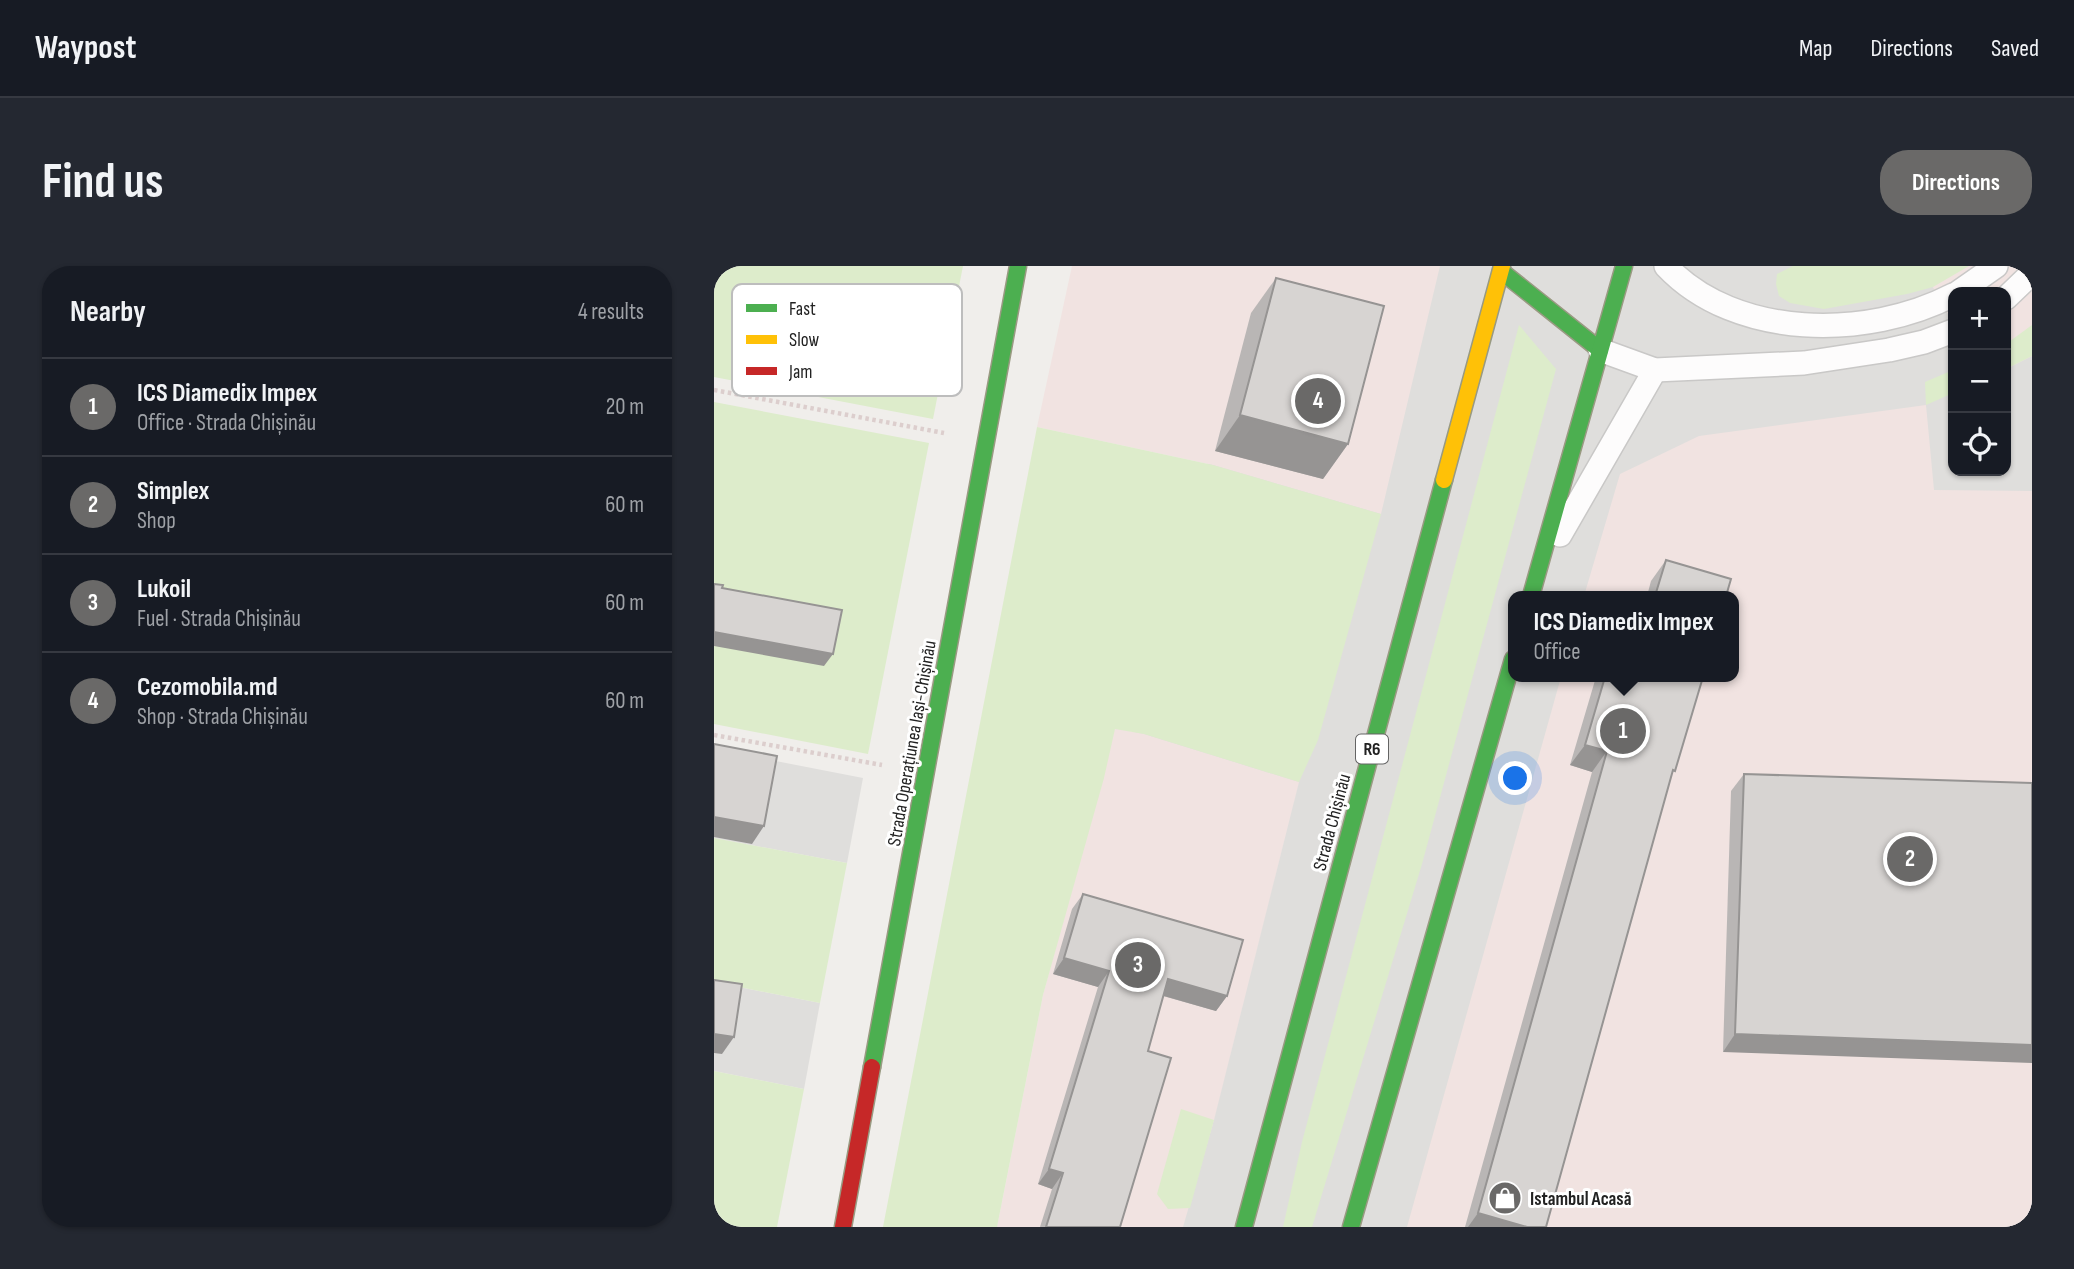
<!DOCTYPE html>
<html lang="en">
<head>
<meta charset="utf-8">
<style>
	:root { --surface:#171b24; --page:#242831; --text:#f1f3f6; --muted:#9ea1a6; --line:#363941; --accent:#6a6968 }
	body { margin:0; font-family:"Sofia Sans Condensed",sans-serif; background:var(--page); color:var(--text) }
	.controls { position:absolute; right:21px; top:21px; display:grid; overflow:hidden; border-radius:14px; box-shadow:0 2px 5px #0004 }
	.controls button { width:63px; height:63px; display:grid; place-items:center; padding:0; border:0; border-bottom:2px solid var(--line); background:var(--surface); color:var(--text); font:35px sans-serif }
	.you { position:absolute; left:802px; top:513px; width:24px; height:24px; margin:-18px; border:5px solid #fff; border-radius:50%; background:#1a73e8; box-shadow:0 0 0 10px #1a73e833 }
	.badge { display:grid; place-items:center; width:46px; height:46px; border-radius:50%; background:var(--accent); color:#fff; font-size:23px; font-weight:700 }
	.pin { position:absolute; translate:-50% -50%; border:4px solid #fff; box-shadow:0 2px 7px #0006 }
	.popup { position:absolute; left:794px; top:325px; width:231px; height:91px; box-sizing:border-box; display:grid; place-content:center; border-radius:14px; background:var(--surface); filter:drop-shadow(0 2px 5px #0005); font-size:23px; white-space:nowrap; color:var(--muted) }
	.popup b { font-size:26px; color:var(--text) }
	.popup::after { content:''; position:absolute; left:50%; top:100%; margin-left:-14px; border:14px solid transparent; border-top-color:var(--surface) }
	.list { margin:0; padding:0; list-style:none }
	h2 { display:flex; justify-content:space-between; align-items:center; height:91px; margin:0; padding:0 28px; font-size:30px }
	h2 small { font-size:23px; font-weight:400; color:var(--muted) }
	.list li { display:grid; grid-template-columns:46px 1fr auto; gap:21px; align-items:center; box-sizing:border-box; height:98px; padding:0 28px; border-top:2px solid var(--line) }
	.list b { display:block; font-size:26px; white-space:nowrap }
	.list p { margin:0; font-size:23px; white-space:nowrap; color:var(--muted) }
	.list em { font-size:23px; font-style:normal; color:var(--muted) }
	.icon { flex:none; width:38px; height:38px; fill:none; stroke:currentColor; stroke-width:2; stroke-linecap:round; stroke-linejoin:round }
	.map { position:relative; flex:none; width:1318px; height:961px; overflow:hidden; border-radius:28px }
	header { display:flex; align-items:center; gap:42px; box-sizing:border-box; height:98px; padding:0 35px; background:var(--surface); border-bottom:2px solid var(--line) }
	header strong { font-size:33px }
	nav { display:flex; gap:38px; margin-inline-start:auto; font-size:24px }
	.intro { display:flex; align-items:center; justify-content:space-between; box-sizing:border-box; height:168px; padding:0 42px }
	h1 { margin:0; font-size:49px }
	.button { padding:18px 32px; border-radius:28px; background:var(--accent); color:#fff; font-size:24px; font-weight:700 }
	main { display:flex; gap:42px; padding:0 42px }
	aside { flex:1; background:var(--surface); border-radius:28px; box-shadow:0 2px 5px #0004 }
	.map>svg:first-child { display:block }
	.residential { fill:#dfdedc; fill-rule:evenodd }
	.commercial { fill:#f1e3e1 }
	.grass { fill:#ddeccb }
	.lines { fill:none; stroke-linecap:round; stroke-linejoin:round }
	.lane-casing { stroke:#c9c8c7; stroke-width:26 }
	.fast-casing { stroke:#999a82; stroke-width:19 }
	.slow-casing { stroke:#999a82; stroke-width:19 }
	.jam-casing { stroke:#999a82; stroke-width:19 }
	.path { stroke:#dccecd; stroke-width:4.5; stroke-dasharray:3.5 3.5; stroke-linecap:butt }
	.lane { stroke:#fdfcfc; stroke-width:23 }
	.fast { stroke:#4caf50; stroke-width:16 }
	.slow { stroke:#ffc107; stroke-width:16 }
	.jam { stroke:#c62828; stroke-width:16 }
	.wall { fill:#b9b6b5 }
	.shaded-wall { fill:#969493 }
	.building { fill:#d7d4d2; stroke:#969493; stroke-width:2 }
	.labels { text-anchor:middle; stroke-width:6; stroke-linejoin:round; paint-order:stroke }
	.shield { fill:#fff; stroke:#646464; stroke-width:2 }
	.shield-label { font-size:18px; font-weight:bold; fill:#222 }
	.street-label { font-size:19px; fill:#222; stroke:#fff }
	.poi-label { font-size:19px; font-weight:bold; fill:#222; stroke:#fff; text-anchor:start }
	.key { fill:#fff; stroke:#bdbdbd; stroke-width:2 }
	.key-label { font-size:19px; fill:#222 }
</style>
</head>
<body>
<header>
<strong>Waypost</strong>
<nav><a>Map</a><a>Directions</a><a>Saved</a></nav>
</header>
<div class="intro"><h1>Find us</h1><a class="button">Directions</a></div>
<main>
<aside>
<h2>Nearby<small>4 results</small></h2>
<ul class="list">
<li><span class="badge">1</span><div><b>ICS Diamedix Impex</b><p>Office · Strada Chișinău</p></div><em>20 m</em></li>
<li><span class="badge">2</span><div><b>Simplex</b><p>Shop</p></div><em>60 m</em></li>
<li><span class="badge">3</span><div><b>Lukoil</b><p>Fuel · Strada Chișinău</p></div><em>60 m</em></li>
<li><span class="badge">4</span><div><b>Cezomobila.md</b><p>Shop · Strada Chișinău</p></div><em>60 m</em></li>
</ul>
</aside>
<div class="map">
<svg width="1318" height="961" viewBox="0 0 1318 961">
	<rect width="100%" height="100%" fill="#f0eeeb"/>
	<g class="residential">
		<path d="M 548,0 L 1318,0 L 1318,961 L 283,961 ZM 1239,26 L 1292,26 L 1292,205 L 1239,205 ZM 799,330 L 1019,330 L 1019,411 L 799,411 Z"/>
		<polygon points="0,483 149,512 133,597 0,572"/>
		<polygon points="0,716 106,737 90,823 0,805"/>
	</g>
	<g class="commercial">
		<polygon points="358,0 726,0 667,248 499,199 323,161"/>
		<polygon points="1207,0 1318,0 1318,90 1292,103 1292,26 1239,26 1239,57"/>
		<polygon points="1212,139 1220,224 1318,225 1318,961 693,961 847,411 1019,411 1019,330 870,330 906,208 985,170"/>
		<polygon points="401,462 430,468 585,516 500,854 469,961 283,961 329,729"/>
	</g>
	<g class="grass">
		<polygon points="0,0 249,0 219,153 0,111"/>
		<polygon points="1079,0 1255,0 1219,21 1193,28 1110,43 1076,37 1065,30 1062,18 1063,8"/>
		<polygon points="805,59 842,103 708,598 598,961 569,961 588,876"/>
		<polygon points="1318,59 1318,90 1292,103 1292,78"/>
		<polygon points="1239,104 1239,127 1212,139 1211,116"/>
		<polygon points="0,136 215,177 154,488 0,458"/>
		<polygon points="323,161 499,199 667,248 604,474 585,516 430,468 401,463 390,512 329,729 283,961 169,961"/>
		<polygon points="0,572 133,597 106,737 0,716"/>
		<polygon points="0,805 90,823 63,961 0,961"/>
		<polygon points="467,843 500,854 476,942 454,943 443,928"/>
	</g>
	<g class="lines">
		<defs>
			<g id="lane">
				<path d="M 952,0 C 1022,74 1154,73 1239,29"/>
				<polyline points="1245,26 1282,0"/>
				<polyline points="1292,32 1318,7"/>
				<polyline points="886,84 941,104 1090,97 1175,84 1210,76 1239,65"/>
				<polyline points="846,269 941,104"/>
			</g>
			<g id="fast">
				<polyline points="787,5 886,84"/>
				<polyline points="817,330 910,0"/>
				<polyline points="158,801 304,0"/>
				<polyline points="530,961 730,214"/>
				<polyline points="637,961 799,393"/>
			</g>
			<polyline id="slow" points="730,214 788,0"/>
			<polyline id="jam" points="129,961 158,801"/>
		</defs>
		<use href="#lane" class="lane-casing"/>
		<use href="#fast" class="fast-casing"/>
		<use href="#slow" class="slow-casing"/>
		<use href="#jam" class="jam-casing"/>
		<g class="path">
			<polyline points="0,124 230,167"/>
			<polyline points="0,469 168,499"/>
		</g>
		<use href="#lane" class="lane"/>
		<use href="#fast" class="fast"/>
		<use href="#slow" class="slow"/>
		<use href="#jam" class="jam"/>
	</g>
	<g class="wall">
		<polygon points="562,12 634,178 609,213 501,185 537,47"/>
		<polygon points="952,294 1012,330 933,330 937,315"/>
		<polygon points="882,411 989,411 957,511 832,961 751,961 878,506 856,499"/>
		<polygon points="1030,508 1318,517 1009,786 1017,525"/>
		<polygon points="369,628 513,730 502,745 449,730 434,785 406,961 326,961 338,923 324,918 384,721 339,708 358,643"/>
	</g>
	<g class="shaded-wall">
		<polygon points="526,149 634,178 609,213 501,185"/>
		<polygon points="0,366 119,388 110,400 0,380"/>
		<polygon points="871,479 893,485 878,506 856,499"/>
		<polygon points="0,551 50,560 38,578 0,571"/>
		<polygon points="350,692 395,705 384,721 339,708"/>
		<polygon points="454,713 513,730 502,745 443,728"/>
		<polygon points="0,768 20,771 8,788 0,787"/>
		<polygon points="1021,768 1318,779 1318,797 1009,786"/>
		<polygon points="335,903 349,907 338,923 324,918"/>
		<polygon points="764,947 813,961 754,961"/>
	</g>
	<g class="building">
		<polygon points="562,12 670,40 634,178 526,149"/>
		<polygon points="952,294 1017,313 1012,330 941,330"/>
		<polygon points="0,318 9,319 8,322 128,344 119,388 0,366"/>
		<polygon points="891,411 989,411 961,505 959,504 832,961 813,961 764,947 893,485 871,479"/>
		<polygon points="0,478 63,490 50,560 0,551"/>
		<polygon points="1030,508 1318,517 1318,779 1021,768"/>
		<polygon points="369,628 529,674 513,730 454,713 434,785 457,792 406,961 332,961 349,907 335,903 395,705 350,692"/>
		<polygon points="0,714 28,718 20,771 0,768"/>
	</g>
	<defs>
		<symbol id="shop-disc" viewBox="-11 -11 22 22"><circle r="9.5" fill="#6a6968" stroke="#fff"/><path d="M-5-2.5h2.3a2.7 3.5 0 0 1 5.4 0H5L5.5 6h-11ZM-1.5-2.5h3a1.5 2.3 0 0 0-3 0Z" fill="#fff"/></symbol>
	</defs>
	<g fill-rule="evenodd">
		<use href="#shop-disc" x="772" y="913" width="38" height="38"/>
	</g>
	<g class="labels">
		<rect class="shield" x="642" y="468.5" width="32" height="29" rx="5"/>
		<g class="shield-label">
			<text x="658" y="489">R6</text>
		</g>
		<g class="street-label">
			<text transform="translate(197 477) rotate(-80)" y="7">Strada Operațiunea Iași-Chișinău</text>
			<text transform="translate(617 556) rotate(-75)" y="7">Strada Chișinău</text>
		</g>
		<g class="poi-label">
			<text x="816" y="939">Istambul Acasă</text>
		</g>
	</g>
	<rect x="18" y="18" width="230" height="112" rx="10" class="key"/>
	<rect x="32" y="38" width="31" height="8" fill="#4caf50"/>
	<rect x="32" y="69" width="31" height="9" fill="#ffc107"/>
	<rect x="32" y="101" width="31" height="8" fill="#c62828"/>
	<g class="key-label">
		<text x="75" y="49">Fast</text>
		<text x="75" y="80">Slow</text>
		<text x="75" y="112">Jam</text>
	</g>
</svg>
<div class="controls">
<button>+</button>
<button>−</button>
<button><svg class="icon" aria-label="locate" viewBox="0 0 24 24"><circle cx="12" cy="12" r="6"/><path d="M12 2v4M12 18v4M2 12h4M18 12h4"/></svg></button>
</div>
<div class="you"></div>
<div class="pin badge" style="left:909px;top:465px">1</div>
<div class="popup"><b>ICS Diamedix Impex</b>Office</div>
<div class="pin badge" style="left:1196px;top:593px">2</div>
<div class="pin badge" style="left:424px;top:699px">3</div>
<div class="pin badge" style="left:604px;top:135px">4</div>
</div>
</main>
</body>
</html>
